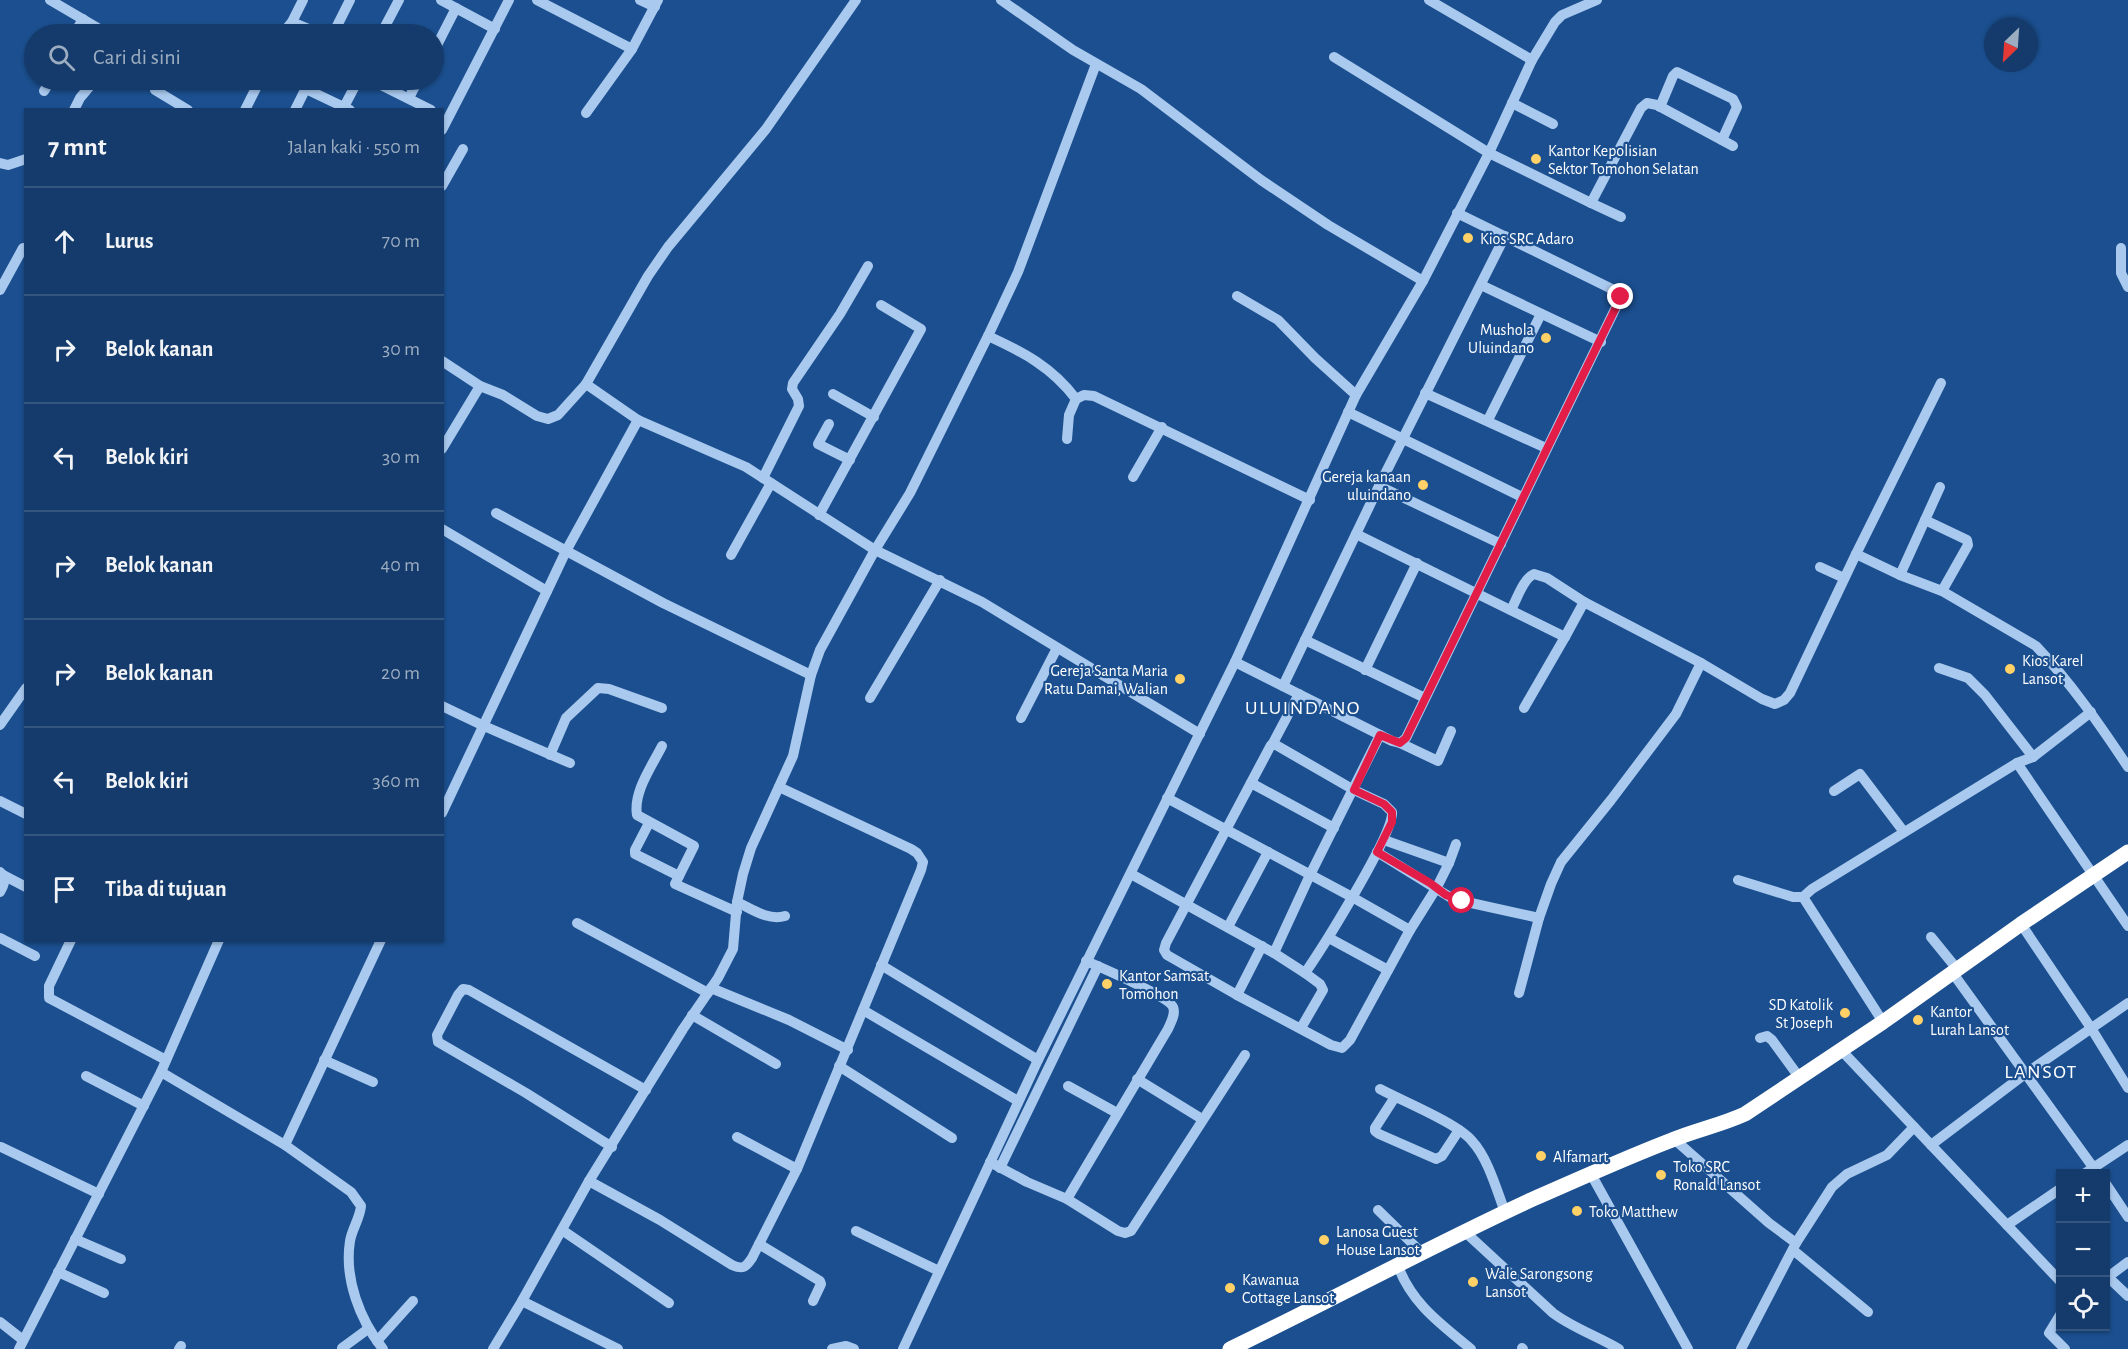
<!DOCTYPE html>
<html lang="id">
<head>
<meta charset="utf-8">
<style>
	:root { --surface:#143b6b; --page:#1d4271; --text:#f1f3f6; --muted:#9dadc1; --line:#33557e }
	body { margin:0; font-family:"Alegreya Sans",sans-serif; background:var(--page); color:var(--text) }
	.controls { position:absolute; right:18px; bottom:18px; display:grid; overflow:hidden; border-radius:0px; box-shadow:0 2px 4px #0004 }
	.controls button { width:54px; height:54px; display:grid; place-items:center; padding:0; border:0; border-bottom:2px solid var(--line); background:var(--surface); color:var(--text); font:30px sans-serif }
	.compass { position:absolute; left:1984px; top:18px; width:54px; height:54px; border-radius:50%; background:var(--surface); box-shadow:0 2px 4px #0004; rotate:205deg }
	.stop { position:absolute; width:18px; height:18px; margin:-14px; border:4px solid #e11d48; border-radius:50%; background:#fff }
	.stop.end { background:#e11d48; border-color:#fff; box-shadow:0 2px 6px #0008 }
	.list { margin:0; padding:0; list-style:none }
	h2 { display:flex; justify-content:space-between; align-items:center; height:78px; margin:0; padding:0 24px; font-size:26px }
	h2 small { font-size:20px; font-weight:400; color:var(--muted) }
	.list li { display:grid; grid-template-columns:39px 1fr auto; gap:18px; align-items:center; box-sizing:border-box; height:108px; padding:0 24px; border-top:2px solid var(--line) }
	.list b { display:block; font-size:22px; white-space:nowrap }
	.list em { font-size:20px; font-style:normal; color:var(--muted) }
	.icon { flex:none; width:33px; height:33px; fill:none; stroke:currentColor; stroke-width:2; stroke-linecap:round; stroke-linejoin:round }
	.map { position:relative; flex:none; width:2128px; height:1349px; overflow:hidden }
	.search { position:absolute; background:var(--surface); box-shadow:0 2px 4px #0004; left:24px; top:24px; width:420px; height:66px; display:flex; align-items:center; gap:15px; box-sizing:border-box; padding:0 21px; border-radius:33px; color:var(--muted); font-size:22px }
	.panel { position:absolute; background:var(--surface); box-shadow:0 2px 4px #0004; left:24px; top:108px; width:420px; height:834px; border-radius:0px }
	.map>svg:first-child { display:block }
	.lines { fill:none; stroke-linecap:round; stroke-linejoin:round }
	.minor { stroke:#a9c9ee; stroke-width:10 }
	.highway { stroke:#fff; stroke-width:15 }
	.route { stroke:#e11d48; stroke-width:8 }
	.poi-dot { fill:#ffd166; stroke:#1b4f8f; stroke-width:2 }
	.labels { text-anchor:middle; stroke-width:4.5; stroke-linejoin:round; paint-order:stroke }
	.poi-label { font-size:16px; fill:#fff; stroke:#1b4f8f; text-anchor:start }
	.quarter-label { font-size:20px; letter-spacing:1.5px; fill:#fff; stroke:#1b4f8f }
</style>
</head>
<body>
<div class="map">
<svg width="2128" height="1349" viewBox="0 0 2128 1349">
	<rect width="100%" height="100%" fill="#1b4f8f"/>
	<g class="lines">
		<g class="minor">
			<polyline points="50,0 108,34"/>
			<polyline points="441,0 495,29"/>
			<polyline points="537,0 632,49"/>
			<polyline points="640,0 655,7"/>
			<polyline points="1001,0 1073,50 1141,89 1261,180 1328,225 1423,281"/>
			<polyline points="1429,0 1532,60"/>
			<polyline points="292,22 321,34"/>
			<polyline points="74,34 83,19"/>
			<polyline points="282,34 292,22 303,0"/>
			<polyline points="333,34 350,0"/>
			<polyline points="381,34 399,0"/>
			<polyline points="434,51 456,8"/>
			<polyline points="1334,57 1489,153 1591,203 1641,108 1647,103 1657,105 1733,146"/>
			<polyline points="371,80 431,110"/>
			<polyline points="306,89 350,110"/>
			<polyline points="155,90 188,110"/>
			<polyline points="44,91 51,80"/>
			<polyline points="409,98 418,80"/>
			<polyline points="1512,103 1553,124"/>
			<polyline points="344,107 358,80"/>
			<polyline points="1660,107 1673,76 1677,72 1733,99 1737,107 1722,140"/>
			<polyline points="74,110 80,98 95,80"/>
			<polyline points="245,110 260,80"/>
			<polyline points="295,110 310,80"/>
			<polyline points="586,113 632,49 658,0"/>
			<polyline points="442,130 509,0"/>
			<polyline points="0,163 8,165 26,159"/>
			<polyline points="442,186 463,149"/>
			<polyline points="1591,203 1621,217"/>
			<polyline points="2121,248 2121,273 2128,287"/>
			<polyline points="1481,285 1601,342"/>
			<polyline points="0,290 23,248 26,248"/>
			<polyline points="1237,296 1278,320 1315,358 1356,395"/>
			<path d="M 988,336 C 1023,352 1052,367 1076,399"/>
			<polyline points="442,361 480,386 503,395 537,416 548,419 558,415 586,384 638,420 746,467 875,550 982,602 1200,734"/>
			<polyline points="586,384 648,276 668,247 766,129 856,0"/>
			<polyline points="1425,393 1546,448"/>
			<polyline points="833,394 874,417"/>
			<polyline points="1348,412 1522,497"/>
			<polyline points="1488,420 1541,314"/>
			<polyline points="829,424 818,444 850,460"/>
			<polyline points="1067,439 1069,415 1076,399 1084,395 1094,396 1310,500"/>
			<polyline points="442,449 480,386"/>
			<polyline points="1133,477 1162,427"/>
			<polyline points="763,478 799,406 798,399 792,389 793,383 840,314 868,266"/>
			<polyline points="1379,486 1501,544"/>
			<polyline points="1940,487 1925,520 1967,540 1968,545 1942,591"/>
			<polyline points="496,513 663,603 811,675"/>
			<polyline points="819,515 921,329 881,305"/>
			<polyline points="442,529 547,591"/>
			<path d="M 1356,534 L 1565,637 L 1584,602 L 1701,663 L 1762,699 L 1775,704 L 1784,700 L 1790,693 L 1856,554 L 1900,575 L 1942,591 L 2036,646 C 2071,683 2100,725 2128,767"/>
			<polyline points="1856,554 1941,383"/>
			<polyline points="731,555 771,483"/>
			<polyline points="1820,567 1844,578"/>
			<polyline points="1900,575 1925,520"/>
			<path d="M 1511,610 C 1517,599 1523,579 1534,574 L 1547,578 L 1584,602"/>
			<polyline points="1305,640 1425,698"/>
			<polyline points="1235,662 1392,741 1400,743 1406,738 1621,297 1616,291 1457,213"/>
			<polyline points="1939,668 1968,678 1985,695 2033,757"/>
			<polyline points="1365,670 1417,563"/>
			<polyline points="1283,686 1379,486 1505,236"/>
			<polyline points="870,698 940,580"/>
			<polyline points="442,706 484,726 570,763"/>
			<polyline points="1524,708 1565,637"/>
			<polyline points="1021,718 1057,648"/>
			<polyline points="0,725 26,688"/>
			<polyline points="1400,743 1438,761 1451,731"/>
			<polyline points="1272,745 1299,694"/>
			<path d="M 662,746 C 652,766 633,792 637,815 L 694,846 L 675,884 L 737,912"/>
			<polyline points="550,755 566,718 598,688 609,689 662,708"/>
			<polyline points="2017,763 2128,926"/>
			<polyline points="1251,783 1334,828"/>
			<polyline points="1834,791 1860,774 1904,832"/>
			<polyline points="1167,798 1352,897 1410,930"/>
			<polyline points="0,801 26,814"/>
			<polyline points="442,813 566,551 638,420"/>
			<polyline points="649,823 635,850 635,854 679,876"/>
			<polyline points="1377,852 1453,899 1539,918"/>
			<polyline points="1449,863 1456,844"/>
			<path d="M 0,872 C 7,878 4,885 0,892"/>
			<polyline points="1131,874 1274,953 1310,875 1380,735"/>
			<polyline points="3,875 26,887"/>
			<polyline points="1738,880 1793,897 1803,897"/>
			<path d="M 737,902 C 752,909 768,921 785,916"/>
			<polyline points="577,923 708,993"/>
			<polyline points="2021,924 2091,1028 2128,1088"/>
			<polyline points="1228,927 1268,852"/>
			<polyline points="1931,937 1957,969"/>
			<polyline points="0,938 35,956"/>
			<polyline points="1329,938 1388,970"/>
			<polyline points="71,940 49,986 49,998 166,1060"/>
			<path d="M 381,940 L 285,1145 L 351,1192 L 361,1206 C 360,1218 352,1229 350,1241 C 344,1279 360,1320 383,1349"/>
			<polyline points="1274,953 1305,973"/>
			<polyline points="881,965 1038,1060"/>
			<polyline points="1952,972 2098,1174"/>
			<polyline points="711,988 789,1020 848,1050"/>
			<polyline points="1519,993 1539,918 1551,884 1561,862 1611,800 1676,714 1701,663"/>
			<polyline points="1237,995 1262,946"/>
			<polyline points="863,1010 1018,1101"/>
			<polyline points="692,1015 776,1064"/>
			<polyline points="1883,1022 1803,897 1812,889 2017,763 2033,757 2091,712"/>
			<path d="M 1301,1028 L 1323,990 L 1320,984 L 1305,973 C 1321,950 1394,834 1392,812 L 1384,804 L 1354,790 L 1276,745 L 1271,745 L 1166,943 L 1164,950 L 1167,955 L 1237,995 L 1331,1045 L 1342,1048 L 1350,1040 L 1410,930 L 1437,887 L 1449,863 L 1384,840"/>
			<polyline points="1760,1038 1767,1036 1772,1040 1799,1077"/>
			<polyline points="1841,1050 2060,1281"/>
			<polyline points="324,1060 373,1082"/>
			<polyline points="839,1066 952,1138"/>
			<polyline points="161,1072 285,1145"/>
			<polyline points="86,1076 144,1106"/>
			<polyline points="1137,1079 1202,1119"/>
			<polyline points="1068,1086 1117,1113"/>
			<path d="M 1380,1089 C 1402,1101 1457,1123 1472,1141 C 1488,1158 1497,1191 1505,1212"/>
			<polyline points="1395,1097 1375,1128 1375,1131 1379,1134 1436,1159 1442,1156 1459,1130"/>
			<polyline points="737,1137 797,1169"/>
			<polyline points="1674,1139 1769,1223 1796,1243 1741,1349"/>
			<polyline points="1931,1145 2025,1074 2128,1003"/>
			<polyline points="1,1147 99,1194"/>
			<polyline points="612,1147 526,1093 438,1042 437,1035 458,995 463,989 469,990 646,1090"/>
			<polyline points="990,1162 1027,1182 1067,1199 1118,1231 1125,1233 1131,1231 1245,1055"/>
			<polyline points="1000,1168 1098,966"/>
			<polyline points="1591,1174 1688,1349"/>
			<polyline points="2084,1174 2128,1145"/>
			<path d="M 589,1181 L 660,1220 L 732,1265 C 743,1270 746,1267 752,1258 L 797,1169 L 921,870 L 923,862 L 917,853 L 911,849 L 779,787"/>
			<polyline points="2106,1184 2128,1217"/>
			<path d="M 1067,1199 L 1168,1029 C 1171,1022 1176,1014 1173,1007 C 1169,997 1100,967 1086,961"/>
			<polyline points="1378,1210 1422,1253"/>
			<polyline points="2007,1225 2060,1189"/>
			<polyline points="562,1230 669,1303"/>
			<polyline points="856,1231 939,1271"/>
			<path d="M 1464,1231 L 1553,1313 C 1573,1328 1597,1336 1619,1349"/>
			<polyline points="75,1239 121,1259"/>
			<polyline points="1796,1243 1832,1187 1847,1174 1887,1155 1914,1127"/>
			<polyline points="759,1244 820,1281 821,1284 813,1301"/>
			<polyline points="1793,1250 1868,1312"/>
			<path d="M 1398,1266 C 1412,1304 1441,1324 1471,1349"/>
			<polyline points="58,1272 104,1293"/>
			<polyline points="2108,1277 2128,1262"/>
			<polyline points="2106,1279 2108,1277 2128,1296"/>
			<polyline points="522,1301 618,1349"/>
			<polyline points="2060,1315 2049,1333 2065,1349"/>
			<polyline points="0,1322 23,1340"/>
			<polyline points="377,1341 413,1301"/>
			<polyline points="342,1348 368,1329"/>
			<polyline points="1522,1348 1523,1349"/>
			<polyline points="19,1349 161,1072 219,940"/>
			<polyline points="179,1349 181,1346"/>
			<polyline points="493,1349 522,1301 589,1181 683,1029 718,978 733,949 737,902 743,874 751,848 793,756 811,675 820,650 875,550 910,493 988,336 1018,272 1096,64"/>
			<polyline points="832,1349 846,1346 854,1349"/>
			<polyline points="903,1349 1038,1060 1235,662 1356,395 1423,281 1489,153 1532,60 1555,22 1562,15 1597,0"/>
		</g>
		<path class="highway" d="M 1230,1349 C 1332,1300 1431,1246 1533,1199 C 1579,1179 1625,1158 1672,1140 C 1696,1130 1721,1125 1745,1114 L 1883,1022 L 2021,924 L 2128,852"/>
	</g>
	<g class="lines">
		<polyline class="route" points="1462,901 1446,895 1430,883 1377,852 1392,822 1392,812 1384,804 1354,790 1380,735 1400,743 1406,738 1621,297"/>
	</g>
	<g class="poi-dot">
		<circle cx="1536" cy="159" r="6"/>
		<circle cx="1468" cy="238" r="6"/>
		<circle cx="1546" cy="338" r="6"/>
		<circle cx="1423" cy="485" r="6"/>
		<circle cx="2010" cy="669" r="6"/>
		<circle cx="1180" cy="679" r="6"/>
		<circle cx="1107" cy="984" r="6"/>
		<circle cx="1845" cy="1013" r="6"/>
		<circle cx="1918" cy="1020" r="6"/>
		<circle cx="1541" cy="1156" r="6"/>
		<circle cx="1661" cy="1175" r="6"/>
		<circle cx="1577" cy="1211" r="6"/>
		<circle cx="1324" cy="1240" r="6"/>
		<circle cx="1473" cy="1282" r="6"/>
		<circle cx="1230" cy="1288" r="6"/>
	</g>
	<g class="labels">
		<g class="poi-label">
			<text x="1548" y="156">Kantor Kepolisian<tspan x="1548" dy="18">Sektor Tomohon Selatan</tspan></text>
			<text x="1480" y="244">Kios SRC Adaro</text>
			<text x="1534" y="335" text-anchor="end">Mushola<tspan x="1534" dy="18">Uluindano</tspan></text>
			<text x="1411" y="482" text-anchor="end">Gereja kanaan<tspan x="1411" dy="18">uluindano</tspan></text>
			<text x="2022" y="666">Kios Karel<tspan x="2022" dy="18">Lansot</tspan></text>
			<text x="1168" y="676" text-anchor="end">Gereja Santa Maria<tspan x="1168" dy="18">Ratu Damai, Walian</tspan></text>
			<text x="1119" y="981">Kantor Samsat<tspan x="1119" dy="18">Tomohon</tspan></text>
			<text x="1833" y="1010" text-anchor="end">SD Katolik<tspan x="1833" dy="18">St Joseph</tspan></text>
			<text x="1930" y="1017">Kantor<tspan x="1930" dy="18">Lurah Lansot</tspan></text>
			<text x="1553" y="1162">Alfamart</text>
			<text x="1673" y="1172">Toko SRC<tspan x="1673" dy="18">Ronald Lansot</tspan></text>
			<text x="1589" y="1217">Toko Matthew</text>
			<text x="1336" y="1237">Lanosa Guest<tspan x="1336" dy="18">House Lansot</tspan></text>
			<text x="1485" y="1279">Wale Sarongsong<tspan x="1485" dy="18">Lansot</tspan></text>
			<text x="1242" y="1285">Kawanua<tspan x="1242" dy="18">Cottage Lansot</tspan></text>
		</g>
		<g class="quarter-label">
			<text x="1303" y="714">ULUINDANO</text>
			<text x="2041" y="1078">LANSOT</text>
		</g>
	</g>
</svg>
<div class="controls">
<button>+</button>
<button>−</button>
<button><svg class="icon" aria-label="locate" viewBox="0 0 24 24"><circle cx="12" cy="12" r="6"/><path d="M12 2v4M12 18v4M2 12h4M18 12h4"/></svg></button>
</div>
<svg class="compass" viewBox="-18 -18 36 36"><path d="M0-13l5 13h-10z" fill="#e53935"/><path d="M0 13l5-13h-10z" fill="#9dadc1"/></svg>
<div class="stop" style="left:1462px;top:901px"></div>
<div class="stop end" style="left:1621px;top:297px"></div>
<div class="search"><svg class="icon" aria-label="search" viewBox="0 0 24 24"><circle cx="10" cy="10" r="6"/><path d="M15 15l6 6"/></svg>Cari di sini</div>
<section class="panel">
<h2>7 mnt<small>Jalan kaki · 550 m</small></h2>
<ul class="list">
<li><svg class="icon" aria-label="ahead" viewBox="0 0 24 24"><path d="M12 20V5M6 11l6-6 6 6"/></svg><div><b>Lurus</b></div><em>70 m</em></li>
<li><svg class="icon" aria-label="right" viewBox="0 0 24 24"><path d="M7 20v-9h11M14 6l5 5-5 5"/></svg><div><b>Belok kanan</b></div><em>30 m</em></li>
<li><svg class="icon" aria-label="left" viewBox="0 0 24 24"><path d="M17 20v-9H6M10 6l-5 5 5 5"/></svg><div><b>Belok kiri</b></div><em>30 m</em></li>
<li><svg class="icon" aria-label="right" viewBox="0 0 24 24"><path d="M7 20v-9h11M14 6l5 5-5 5"/></svg><div><b>Belok kanan</b></div><em>40 m</em></li>
<li><svg class="icon" aria-label="right" viewBox="0 0 24 24"><path d="M7 20v-9h11M14 6l5 5-5 5"/></svg><div><b>Belok kanan</b></div><em>20 m</em></li>
<li><svg class="icon" aria-label="left" viewBox="0 0 24 24"><path d="M17 20v-9H6M10 6l-5 5 5 5"/></svg><div><b>Belok kiri</b></div><em>360 m</em></li>
<li><svg class="icon" aria-label="arrive" viewBox="0 0 24 24"><path d="M6 21V4h12l-3 4 3 4H6"/></svg><div><b>Tiba di tujuan</b></div></li>
</ul>
</section>
</div>
</body>
</html>
